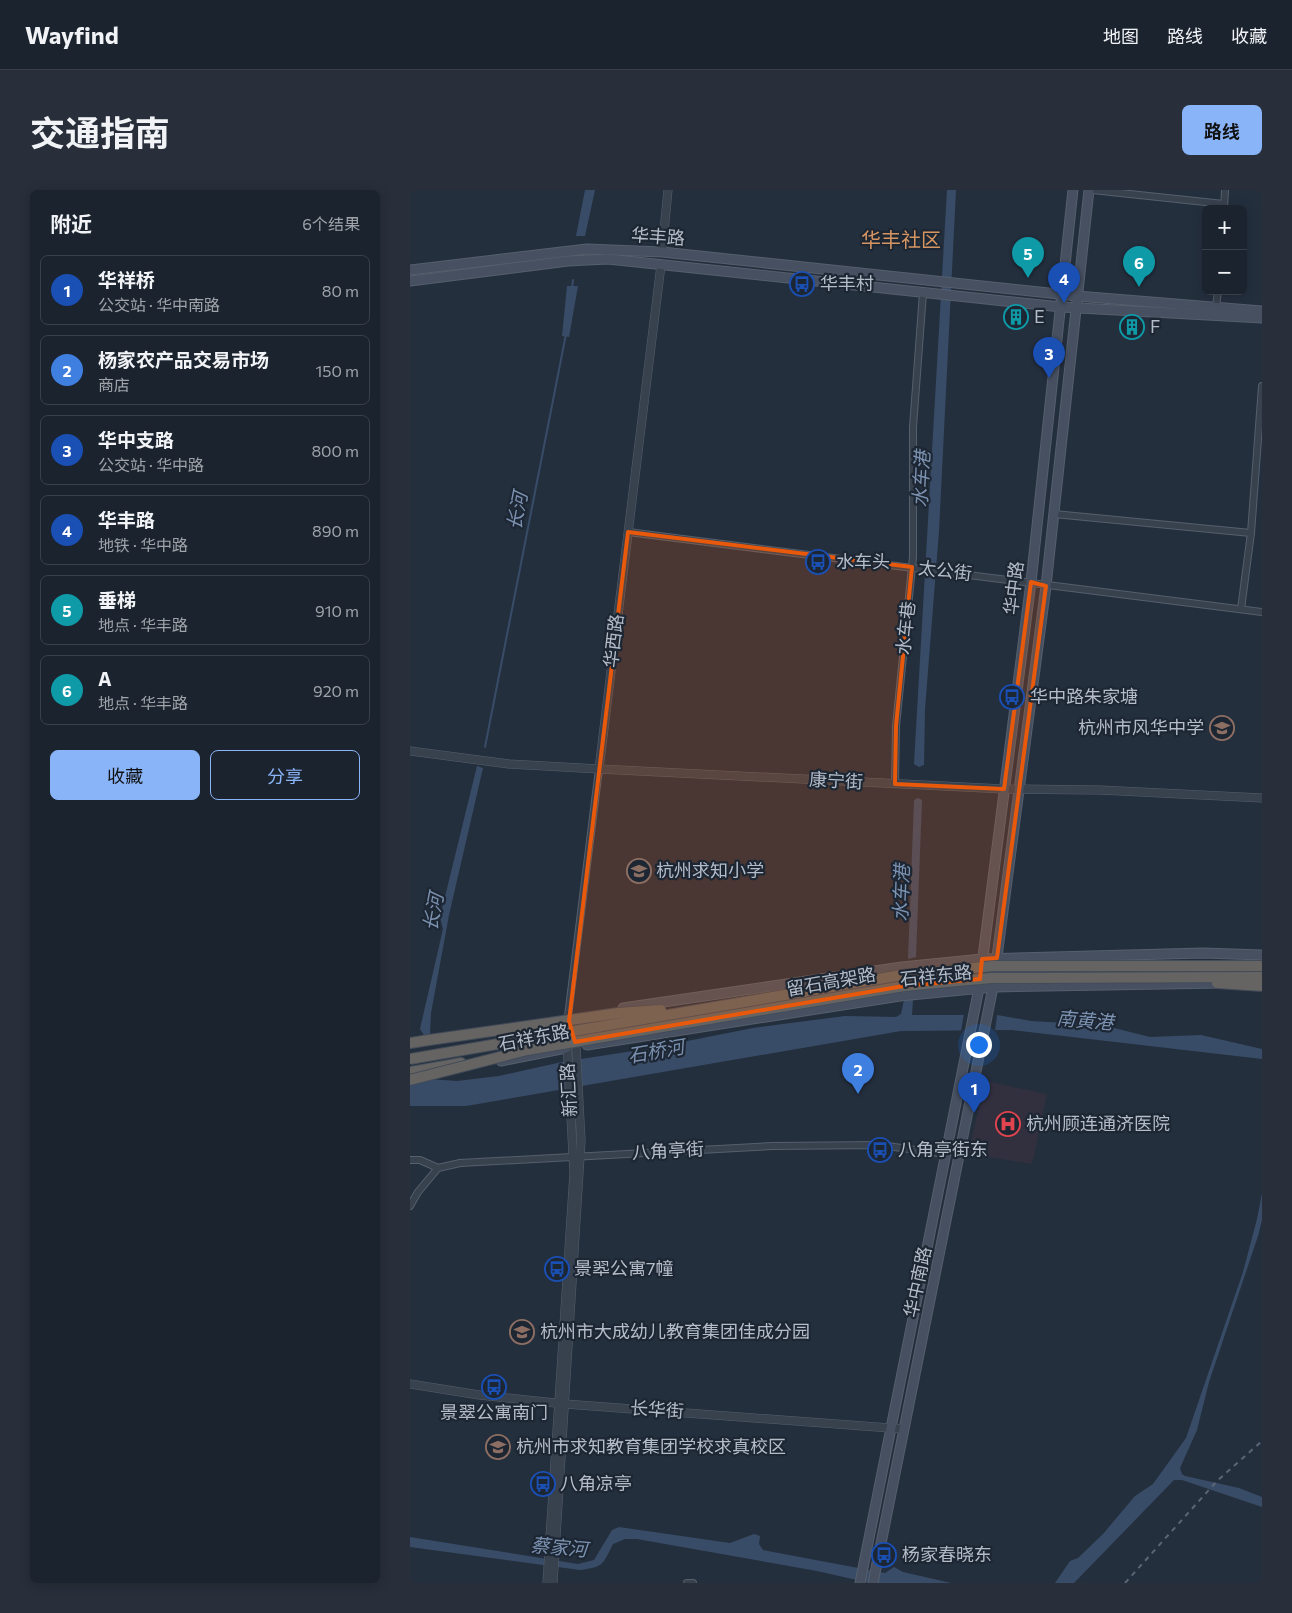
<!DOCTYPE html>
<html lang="zh">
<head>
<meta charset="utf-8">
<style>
	:root { --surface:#1b232e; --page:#282f3a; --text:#f1f3f6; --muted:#a0a4aa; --line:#39404a; --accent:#8ab4f8 }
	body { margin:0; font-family:Commissioner,"Noto Sans SC",sans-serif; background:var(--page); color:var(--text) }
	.controls { position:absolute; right:15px; top:15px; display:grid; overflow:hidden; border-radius:8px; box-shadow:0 2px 12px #0003 }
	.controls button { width:45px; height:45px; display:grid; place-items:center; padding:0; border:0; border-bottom:1px solid var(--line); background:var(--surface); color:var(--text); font:25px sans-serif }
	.you { position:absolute; left:568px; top:854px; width:18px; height:18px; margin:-12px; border:4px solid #fff; border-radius:50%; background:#1a73e8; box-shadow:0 0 0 8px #1a73e833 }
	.badge { display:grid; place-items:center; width:32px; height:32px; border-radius:50%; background:var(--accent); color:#fff; font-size:16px; font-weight:700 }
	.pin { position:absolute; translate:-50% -41px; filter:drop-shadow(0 1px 2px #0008) }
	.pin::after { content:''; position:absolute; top:26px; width:18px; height:15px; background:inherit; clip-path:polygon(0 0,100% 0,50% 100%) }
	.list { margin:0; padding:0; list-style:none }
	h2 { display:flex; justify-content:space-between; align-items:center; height:65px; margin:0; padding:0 20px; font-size:21px }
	h2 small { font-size:16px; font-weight:400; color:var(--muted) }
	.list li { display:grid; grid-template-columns:32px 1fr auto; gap:15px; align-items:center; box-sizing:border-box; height:70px; margin:0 10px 10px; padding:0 10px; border:1px solid var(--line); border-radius:8px }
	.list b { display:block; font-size:19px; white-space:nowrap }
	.list p { margin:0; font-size:16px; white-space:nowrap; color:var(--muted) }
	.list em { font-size:16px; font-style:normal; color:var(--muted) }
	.actions { display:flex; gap:10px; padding:15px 20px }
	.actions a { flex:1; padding:11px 0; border:1px solid var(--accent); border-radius:8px; text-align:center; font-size:18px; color:var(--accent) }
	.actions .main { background:var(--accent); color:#111 }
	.map { position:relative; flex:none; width:852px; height:1393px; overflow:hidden; border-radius:8px }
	header { display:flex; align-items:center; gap:30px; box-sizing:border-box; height:70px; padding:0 25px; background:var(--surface); border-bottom:1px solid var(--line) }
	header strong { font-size:24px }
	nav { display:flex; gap:28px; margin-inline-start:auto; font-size:18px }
	.intro { display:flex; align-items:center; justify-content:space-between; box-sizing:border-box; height:120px; padding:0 30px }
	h1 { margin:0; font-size:35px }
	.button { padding:12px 22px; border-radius:8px; background:var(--accent); color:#111; font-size:18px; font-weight:700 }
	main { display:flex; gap:30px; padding:0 30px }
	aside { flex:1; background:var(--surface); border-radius:8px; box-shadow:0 2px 12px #0003 }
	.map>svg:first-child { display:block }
	.medical { fill:#32303f }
	.water { fill:#394c67 }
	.pier { fill:#242f3e }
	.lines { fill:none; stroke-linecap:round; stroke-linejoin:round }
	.stream { stroke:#394c67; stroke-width:2 }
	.minor-casing { stroke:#565f6c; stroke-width:8 }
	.tertiary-casing { stroke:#565f6c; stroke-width:9 }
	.secondary-casing { stroke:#565f6c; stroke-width:11 }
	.trunk-casing { stroke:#434c59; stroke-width:12 }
	.minor { stroke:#38414e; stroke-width:6 }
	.tertiary { stroke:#38414e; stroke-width:8 }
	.secondary { stroke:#465061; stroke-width:9 }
	.trunk { stroke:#656462; stroke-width:10 }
	.rail { stroke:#5a6575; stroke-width:2; stroke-dasharray:5 5; stroke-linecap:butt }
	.trunk-bridge-casing { stroke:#434c59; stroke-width:12; stroke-linecap:butt }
	.trunk-bridge { stroke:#656462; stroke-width:10 }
	.marked { fill:#e8590c; fill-opacity:0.2; stroke:#e8590c; stroke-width:4; stroke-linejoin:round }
	.labels { text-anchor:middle; stroke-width:4.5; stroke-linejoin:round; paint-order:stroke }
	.street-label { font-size:18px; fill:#b4bcc9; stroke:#1d2633 }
	.poi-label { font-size:18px; fill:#b4bcc9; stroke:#1d2633; text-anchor:start }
	.water-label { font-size:19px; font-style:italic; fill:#7c92b1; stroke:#1d2633 }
	.quarter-label { font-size:20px; fill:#d59563; stroke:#1d2633 }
</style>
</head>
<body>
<header>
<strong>Wayfind</strong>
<nav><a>地图</a><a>路线</a><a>收藏</a></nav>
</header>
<div class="intro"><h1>交通指南</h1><a class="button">路线</a></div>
<main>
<aside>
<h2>附近<small>6个结果</small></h2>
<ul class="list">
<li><span class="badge" style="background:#1a4fb4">1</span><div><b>华祥桥</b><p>公交站 · 华中南路</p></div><em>80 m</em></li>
<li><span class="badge" style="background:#3f7fe0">2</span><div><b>杨家农产品交易市场</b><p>商店</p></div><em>150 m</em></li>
<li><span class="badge" style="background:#1a4fb4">3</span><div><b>华中支路</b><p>公交站 · 华中路</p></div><em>800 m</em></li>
<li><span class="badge" style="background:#1a4fb4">4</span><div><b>华丰路</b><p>地铁 · 华中路</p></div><em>890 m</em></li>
<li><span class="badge" style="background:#0f9aa8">5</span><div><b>垂梯</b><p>地点 · 华丰路</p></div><em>910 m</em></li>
<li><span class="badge" style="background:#0f9aa8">6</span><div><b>A</b><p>地点 · 华丰路</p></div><em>920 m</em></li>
</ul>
<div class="actions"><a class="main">收藏</a><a>分享</a></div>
</aside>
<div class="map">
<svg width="852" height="1393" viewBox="0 0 852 1393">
	<rect width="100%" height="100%" fill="#242f3e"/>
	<polygon class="medical" points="575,891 637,904 622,974 558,964"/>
	<g class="water">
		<polygon points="175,0 185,0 175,46 166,46"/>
		<polygon points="537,0 546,0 529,341 515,519 514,575 509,577 504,574"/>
		<polygon points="157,96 168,96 159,147 152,146"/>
		<polygon points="67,576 73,578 39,725 21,823 20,844 14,845 10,839 33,739 30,727"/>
		<polygon points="508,608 512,610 506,767 498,769 504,610"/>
		<polygon points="499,809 503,809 502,825 587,825 621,831 692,835 740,847 791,845 852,859 852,869 602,840 491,841 56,916 0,916 0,894 19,889 47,891 89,886 152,872 242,858 343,838 435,826 486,827 491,824 494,810"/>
		<polygon points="852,1003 852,1030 848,1046 799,1192 787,1240 770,1278 772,1284 775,1286 829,1298 852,1307 852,1317 772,1290 764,1290 664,1393 645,1393 660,1371 668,1368 693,1344 725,1306 743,1294 776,1248 833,1082 847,1029"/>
		<path d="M 209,1337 L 320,1353 L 344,1344 L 350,1346 L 349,1354 L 353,1360 L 363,1362 L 475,1383 L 484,1377 L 493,1382 L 541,1393 L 460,1393 L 407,1381 L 227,1349 L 215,1349 L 203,1354 C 193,1374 194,1377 170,1380 L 0,1357 L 0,1347 L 168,1374 L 184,1370 L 202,1340 Z"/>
	</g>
	<polygon class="pier" points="554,824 587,825 585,841 551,841"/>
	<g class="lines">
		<g class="stream">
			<polyline points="162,98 163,90"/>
			<polyline points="75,557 156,144"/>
		</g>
		<defs>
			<g id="minor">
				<polyline points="682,0 814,14"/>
				<polyline points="814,19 815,0"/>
				<polyline points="806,117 808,101"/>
				<polyline points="644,324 841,343"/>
				<polyline points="218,342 852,422"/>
				<polyline points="831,419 841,343 852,196"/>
				<polyline points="485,594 486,536 503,367 503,237 513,103"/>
				<polyline points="158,826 189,579"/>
				<polyline points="0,970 10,970 28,978"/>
				<polyline points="0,1016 8,1002 28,978 50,973 363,956 470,955 535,964"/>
				<polyline points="277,1393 283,1393"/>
			</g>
			<g id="tertiary">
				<polyline points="252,62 258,0"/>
				<polyline points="0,561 99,574 189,579 594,599 690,600 852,608"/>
				<polyline points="189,579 251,75"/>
				<polyline points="0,1194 69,1205 155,1214 494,1239"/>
				<polyline points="137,1393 164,983 157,853"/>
				<polyline points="143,1393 171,951 166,856 158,826"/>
			</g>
			<g id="secondary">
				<polyline points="0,80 177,59 252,62 667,106 852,121"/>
				<polyline points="0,91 158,71 198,69 651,117 852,128"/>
				<polyline points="213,818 492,777 572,769 793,763 852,765"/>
				<polyline points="177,855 490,806 583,797 814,793"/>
				<polyline points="91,871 156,858"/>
				<polyline points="450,1393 569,798 621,392 663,0"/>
				<polyline points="463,1393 583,797 636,396 679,0"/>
			</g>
			<g id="trunk">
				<polyline points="0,853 19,850"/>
				<polyline points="0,882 51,873"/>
			</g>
		</defs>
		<use href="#minor" class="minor-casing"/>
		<use href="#tertiary" class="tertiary-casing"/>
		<use href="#secondary" class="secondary-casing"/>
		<use href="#trunk" class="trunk-casing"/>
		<use href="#minor" class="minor"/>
		<use href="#tertiary" class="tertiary"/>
		<use href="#secondary" class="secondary"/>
		<use href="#trunk" class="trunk"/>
		<polyline class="rail" points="715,1393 807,1291 852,1251"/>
		<defs>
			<g id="trunk-bridge">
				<polyline points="807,793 852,796"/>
				<polyline points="19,850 209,823 251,820"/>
				<polyline points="0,869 492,785 583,776 852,776"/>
				<polyline points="0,890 117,860 494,796 581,788 852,787"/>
			</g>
		</defs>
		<use href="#trunk-bridge" class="trunk-bridge-casing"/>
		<use href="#trunk-bridge" class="trunk-bridge"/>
	</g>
	<path class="marked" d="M 218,342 L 502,377 L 486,536 L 485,594 L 594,599 L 621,392 L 636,396 L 587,768 L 572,769 L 570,789 L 494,796 L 165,852 L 159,831 Z"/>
	<defs>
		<symbol id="bus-ring" viewBox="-11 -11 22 22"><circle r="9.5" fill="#1d2633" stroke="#1a4fb4" stroke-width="1.5"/><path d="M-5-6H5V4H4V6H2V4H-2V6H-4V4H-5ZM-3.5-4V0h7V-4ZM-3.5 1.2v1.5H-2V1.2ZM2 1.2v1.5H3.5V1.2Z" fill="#1a4fb4"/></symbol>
		<symbol id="building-ring" viewBox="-11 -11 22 22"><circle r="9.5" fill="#1d2633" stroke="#0f9aa8" stroke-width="1.5"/><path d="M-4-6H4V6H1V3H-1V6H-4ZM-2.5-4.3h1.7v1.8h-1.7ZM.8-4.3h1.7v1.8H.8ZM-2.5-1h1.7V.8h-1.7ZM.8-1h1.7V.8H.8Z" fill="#0f9aa8"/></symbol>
		<symbol id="school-ring" viewBox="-11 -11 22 22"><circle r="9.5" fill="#1d2633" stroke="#8d6e63" stroke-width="1.5"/><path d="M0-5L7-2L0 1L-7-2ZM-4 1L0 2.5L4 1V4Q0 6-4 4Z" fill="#8d6e63"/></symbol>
		<symbol id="hospital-ring" viewBox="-11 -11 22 22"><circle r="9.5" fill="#1d2633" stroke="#e0444e" stroke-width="1.5"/><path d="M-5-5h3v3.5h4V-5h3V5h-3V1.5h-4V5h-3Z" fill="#e0444e"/></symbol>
	</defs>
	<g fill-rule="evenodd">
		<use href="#bus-ring" x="378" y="80" width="28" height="28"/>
		<use href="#building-ring" x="592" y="113" width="28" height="28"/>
		<use href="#building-ring" x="708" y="123" width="28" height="28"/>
		<use href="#bus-ring" x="394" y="358" width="28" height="28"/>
		<use href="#bus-ring" x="588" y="493" width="28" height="28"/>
		<use href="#school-ring" x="798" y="524" width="28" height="28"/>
		<use href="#school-ring" x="215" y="667" width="28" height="28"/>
		<use href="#hospital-ring" x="584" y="920" width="28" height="28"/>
		<use href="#bus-ring" x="456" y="946" width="28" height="28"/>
		<use href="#bus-ring" x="133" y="1065" width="28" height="28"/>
		<use href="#school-ring" x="98" y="1128" width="28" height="28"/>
		<use href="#bus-ring" x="70" y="1183" width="28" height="28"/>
		<use href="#school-ring" x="74" y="1243" width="28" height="28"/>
		<use href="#bus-ring" x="119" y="1280" width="28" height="28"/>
		<use href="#bus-ring" x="460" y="1351" width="28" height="28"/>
	</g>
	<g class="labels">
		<g class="street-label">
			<text transform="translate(248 47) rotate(4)" y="6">华丰路</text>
			<text transform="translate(535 381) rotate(7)" y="6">太公街</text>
			<text transform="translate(604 398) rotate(-83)" y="6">华中路</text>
			<text transform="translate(496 438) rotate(-84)" y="6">水车巷</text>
			<text transform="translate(204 451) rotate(-83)" y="6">华西路</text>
			<text transform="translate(426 591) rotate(3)" y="6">康宁街</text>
			<text transform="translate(526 786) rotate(-6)" y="6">石祥东路</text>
			<text transform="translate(421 792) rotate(-10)" y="6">留石高架路</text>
			<text transform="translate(124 848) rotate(-11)" y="6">石祥东路</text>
			<text transform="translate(159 900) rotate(-93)" y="6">新汇路</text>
			<text transform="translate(258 961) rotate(-3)" y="6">八角亭街</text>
			<text transform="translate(508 1092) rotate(-78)" y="6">华中南路</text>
			<text transform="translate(247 1220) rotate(4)" y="6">长华街</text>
		</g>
		<g class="poi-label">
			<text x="410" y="100">华丰村</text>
			<text x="624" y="133">E</text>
			<text x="740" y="143">F</text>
			<text x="426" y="378">水车头</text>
			<text x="620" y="513">华中路朱家塘</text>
			<text x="794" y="544" text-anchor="end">杭州市风华中学</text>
			<text x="246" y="687">杭州求知小学</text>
			<text x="616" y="940">杭州顾连通济医院</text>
			<text x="488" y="966">八角亭街东</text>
			<text x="164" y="1085">景翆公寓7幢</text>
			<text x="130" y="1148">杭州市大成幼儿教育集团佳成分园</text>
			<text x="84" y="1229" text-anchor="middle">景翠公寓南门</text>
			<text x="106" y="1263">杭州市求知教育集团学校求真校区</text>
			<text x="150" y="1300">八角凉亭</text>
			<text x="492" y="1371">杨家春晓东</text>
		</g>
		<g class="water-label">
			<text transform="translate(511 289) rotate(-87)" y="7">水车港</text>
			<text transform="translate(107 321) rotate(-79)" y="7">长河</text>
			<text transform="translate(491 703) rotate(-88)" y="7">水车港</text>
			<text transform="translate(23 722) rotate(-79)" y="7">长河</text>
			<text transform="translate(675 830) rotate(5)" y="7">南黄港</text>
			<text transform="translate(246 861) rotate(-10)" y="7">石桥河</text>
			<text transform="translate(149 1357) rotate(5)" y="7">蔡家河</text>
		</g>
		<g class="quarter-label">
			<text x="491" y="57">华丰社区</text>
		</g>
	</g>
</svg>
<div class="controls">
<button>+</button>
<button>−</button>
</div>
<div class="you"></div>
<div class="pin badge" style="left:564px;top:923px;background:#1a4fb4">1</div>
<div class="pin badge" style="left:448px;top:904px;background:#3f7fe0">2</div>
<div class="pin badge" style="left:639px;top:188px;background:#1a4fb4">3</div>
<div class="pin badge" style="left:654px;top:113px;background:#1a4fb4">4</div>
<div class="pin badge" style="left:618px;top:88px;background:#0f9aa8">5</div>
<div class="pin badge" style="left:729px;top:97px;background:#0f9aa8">6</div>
</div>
</main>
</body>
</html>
